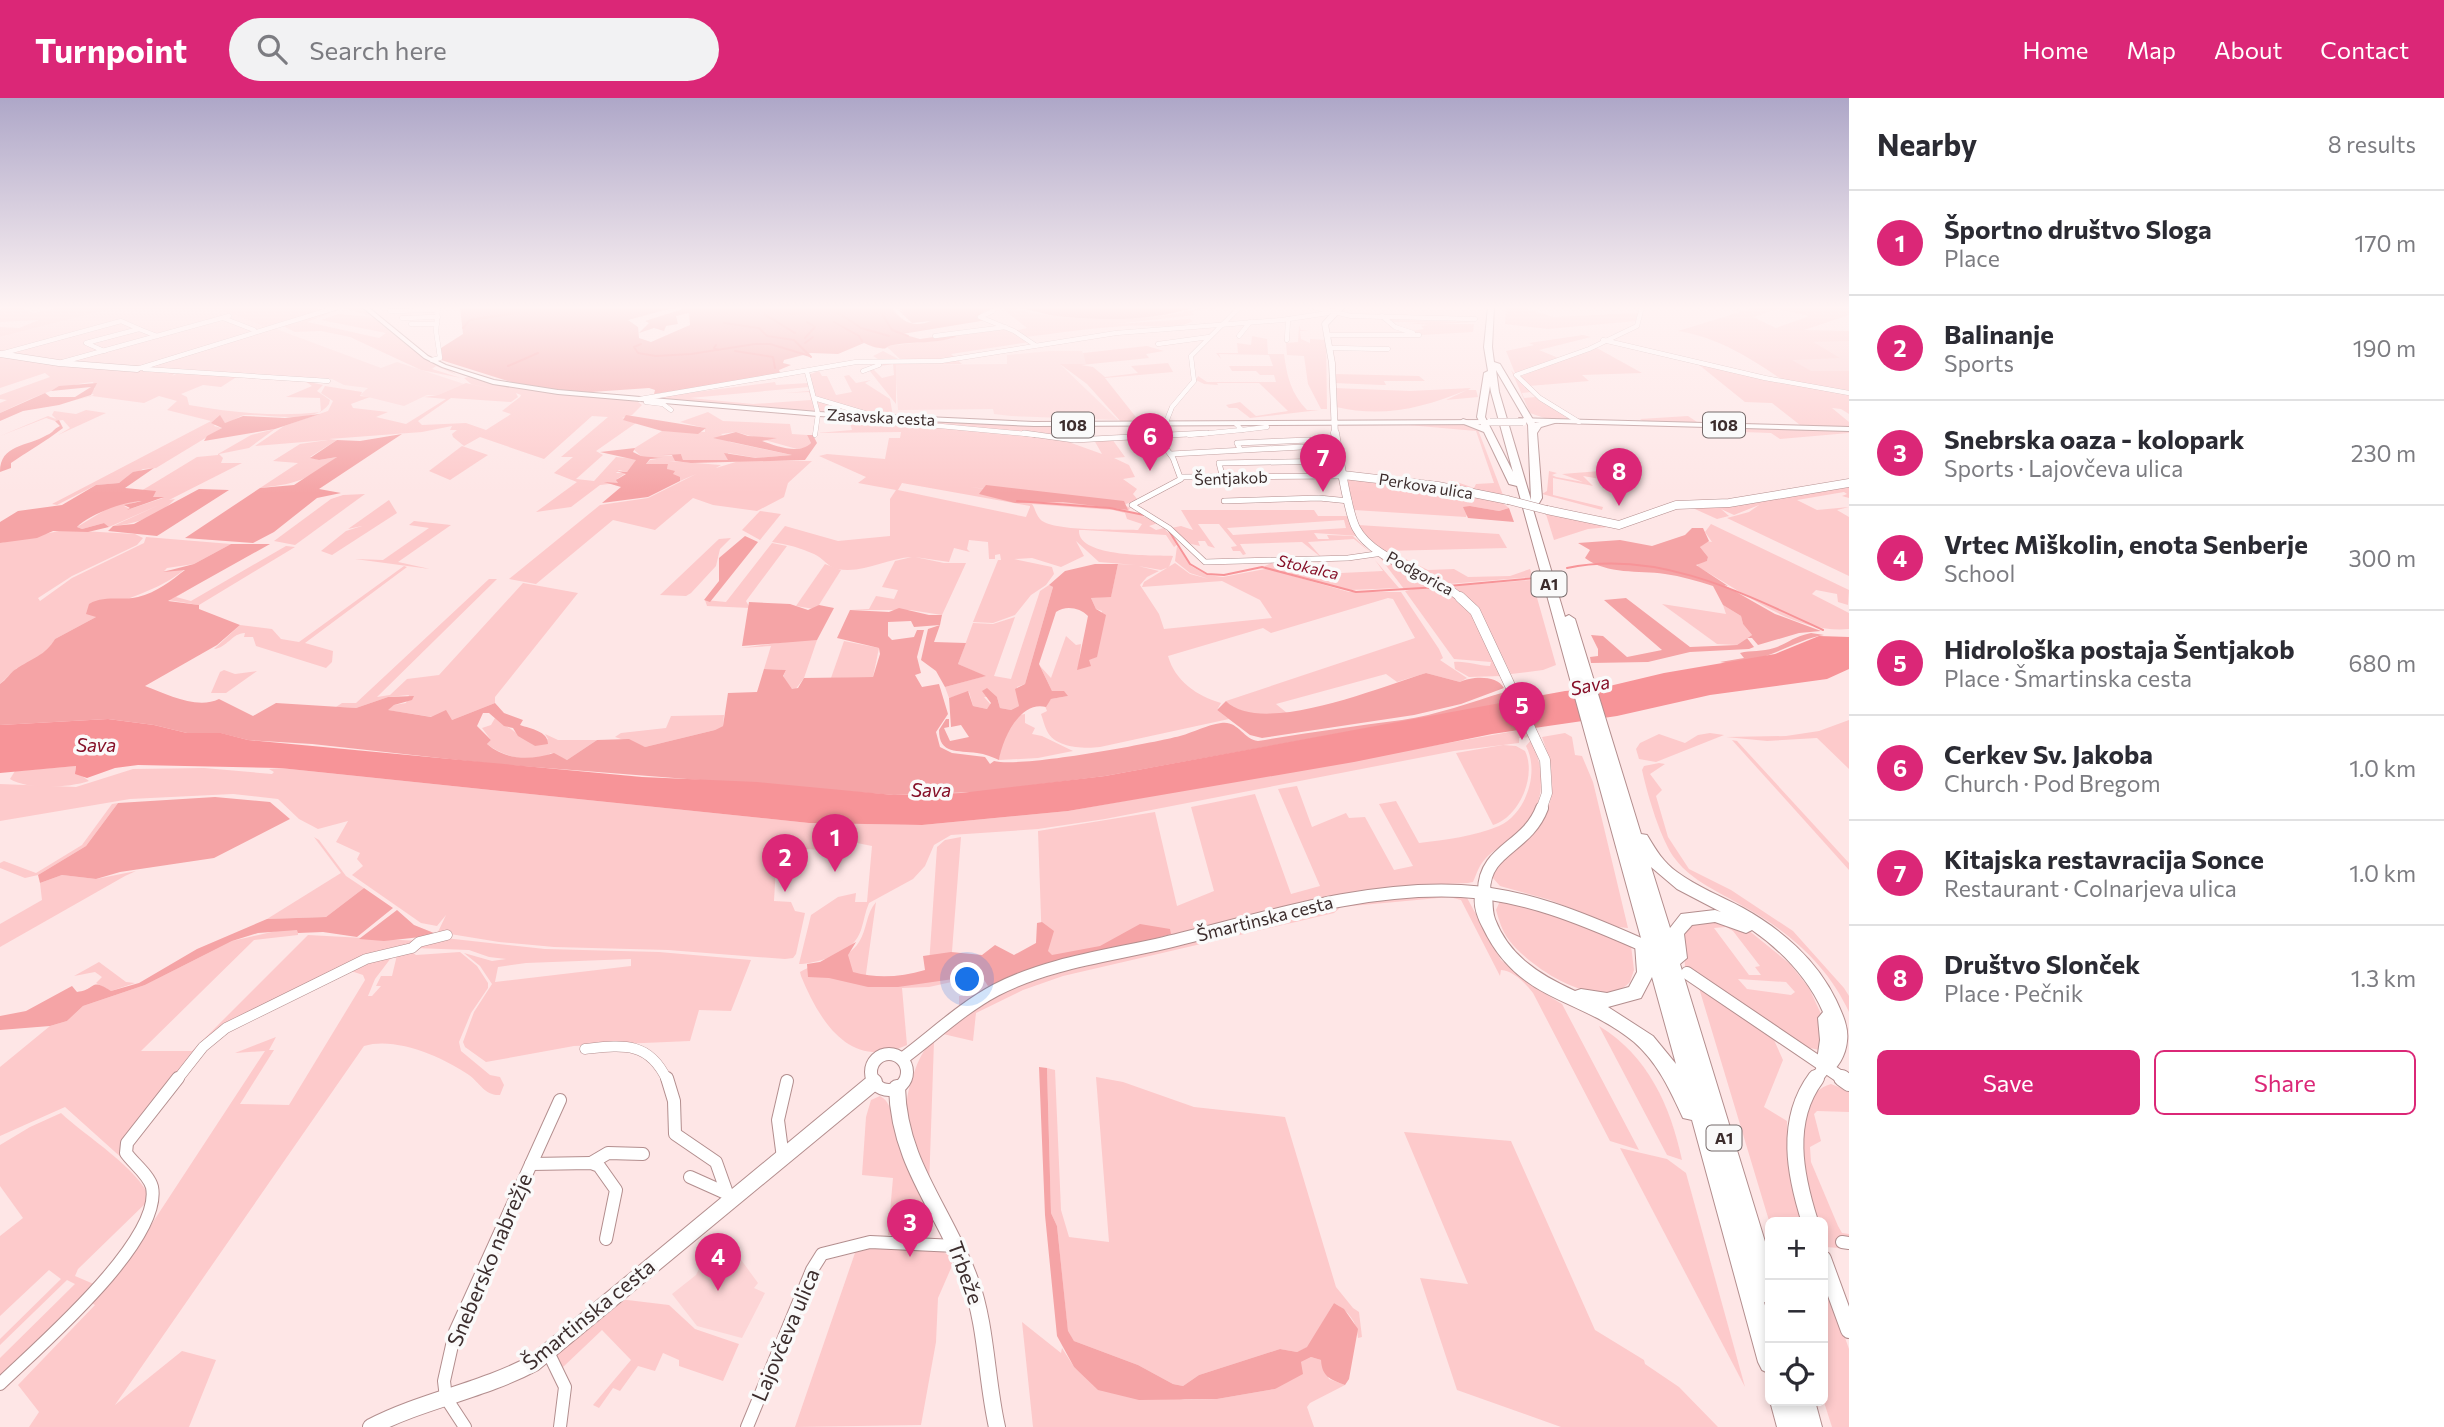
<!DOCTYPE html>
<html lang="en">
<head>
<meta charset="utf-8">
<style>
	:root { --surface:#fff; --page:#f2f2f3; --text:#2b2b33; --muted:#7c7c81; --line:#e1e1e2; --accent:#db2777 }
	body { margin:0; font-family:Commissioner,sans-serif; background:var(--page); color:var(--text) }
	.controls { position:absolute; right:21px; bottom:21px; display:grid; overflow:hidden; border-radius:10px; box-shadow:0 4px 10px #0003 }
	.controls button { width:63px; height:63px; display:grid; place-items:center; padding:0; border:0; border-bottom:2px solid var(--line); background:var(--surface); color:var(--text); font:35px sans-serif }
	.you { position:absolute; left:968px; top:882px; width:24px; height:24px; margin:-18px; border:5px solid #fff; border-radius:50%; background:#1a73e8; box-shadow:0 0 0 10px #1a73e833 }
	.badge { display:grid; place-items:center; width:46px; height:46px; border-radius:50%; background:var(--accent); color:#fff; font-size:23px; font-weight:700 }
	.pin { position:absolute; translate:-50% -58px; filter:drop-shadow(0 2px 4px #0008) }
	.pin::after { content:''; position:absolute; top:37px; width:24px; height:21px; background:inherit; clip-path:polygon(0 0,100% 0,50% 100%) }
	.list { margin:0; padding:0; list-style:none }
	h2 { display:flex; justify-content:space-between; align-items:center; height:91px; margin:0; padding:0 28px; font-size:30px }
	h2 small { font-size:23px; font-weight:400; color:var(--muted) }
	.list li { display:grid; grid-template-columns:46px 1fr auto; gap:21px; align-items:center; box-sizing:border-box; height:105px; padding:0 28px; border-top:2px solid var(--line) }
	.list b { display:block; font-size:26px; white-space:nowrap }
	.list p { margin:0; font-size:23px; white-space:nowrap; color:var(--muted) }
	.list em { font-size:23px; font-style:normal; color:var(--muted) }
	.actions { display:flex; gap:14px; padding:21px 28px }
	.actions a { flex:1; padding:16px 0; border:2px solid var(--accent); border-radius:10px; text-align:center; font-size:24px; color:var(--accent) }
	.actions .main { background:var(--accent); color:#fff }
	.icon { flex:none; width:38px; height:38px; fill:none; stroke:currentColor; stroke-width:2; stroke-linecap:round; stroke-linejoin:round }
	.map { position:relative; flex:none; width:1849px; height:1329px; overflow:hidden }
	header { display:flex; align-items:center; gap:42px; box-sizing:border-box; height:98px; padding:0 35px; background:var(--accent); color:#fff }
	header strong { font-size:33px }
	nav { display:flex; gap:38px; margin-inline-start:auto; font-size:24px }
	.search { width:490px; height:63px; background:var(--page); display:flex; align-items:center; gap:18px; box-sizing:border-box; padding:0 24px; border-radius:38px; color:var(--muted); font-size:26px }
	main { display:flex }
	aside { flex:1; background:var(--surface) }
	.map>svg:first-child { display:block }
	.built { fill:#fdd5d6 }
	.green { fill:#fdcacb; fill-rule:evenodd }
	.forest { fill:#f5a4a6 }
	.water { fill:#f79498 }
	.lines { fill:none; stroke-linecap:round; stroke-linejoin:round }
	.stream { stroke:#f79498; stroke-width:2 }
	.street-far3-casing { stroke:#b38e8e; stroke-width:5 }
	.street-far2-casing { stroke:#b38e8e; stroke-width:6 }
	.street-far1-casing { stroke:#b38e8e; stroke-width:11 }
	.street-casing { stroke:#b38e8e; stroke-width:14 }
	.secondary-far4-casing { stroke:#b38e8e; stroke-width:7 }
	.secondary-far3-casing { stroke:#b38e8e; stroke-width:9 }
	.secondary-far2-casing { stroke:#b38e8e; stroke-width:11 }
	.secondary-far1-casing { stroke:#b38e8e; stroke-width:14 }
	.secondary-casing { stroke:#b38e8e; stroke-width:18 }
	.primary-casing { stroke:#b38e8e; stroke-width:2 }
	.highway-casing { stroke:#b38e8e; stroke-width:2 }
	.street-far3 { stroke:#fff; stroke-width:4.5 }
	.street-far2 { stroke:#fff; stroke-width:5 }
	.street-far1 { stroke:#fff; stroke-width:10 }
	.street { stroke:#fff; stroke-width:12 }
	.secondary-far4 { stroke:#fff; stroke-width:6 }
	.secondary-far3 { stroke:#fff; stroke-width:8 }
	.secondary-far2 { stroke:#fff; stroke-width:10 }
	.secondary-far1 { stroke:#fff; stroke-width:12 }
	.secondary { stroke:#fff; stroke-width:16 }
	.primary { fill:#fff; fill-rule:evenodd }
	.highway { fill:#fff; fill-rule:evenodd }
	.secondary-bridge-casing { stroke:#b38e8e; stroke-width:9; stroke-linecap:butt }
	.primary-bridge-casing { stroke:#b38e8e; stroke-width:8; stroke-linecap:butt }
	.secondary-bridge { stroke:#fff; stroke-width:8 }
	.primary-bridge { stroke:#fff; stroke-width:7 }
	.labels { text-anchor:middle; stroke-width:7; stroke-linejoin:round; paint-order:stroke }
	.far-street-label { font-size:16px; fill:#3c2d2d; stroke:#fafafa }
	.shield { fill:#fafafa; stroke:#756a6a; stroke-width:2 }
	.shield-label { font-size:16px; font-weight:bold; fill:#3c2d2d }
	.far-water-label { font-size:16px; font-style:italic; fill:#861028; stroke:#fafafa }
	.street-label { font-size:18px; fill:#3c2d2d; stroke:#fafafa }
	.water-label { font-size:19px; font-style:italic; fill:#861028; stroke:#fafafa }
	.near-street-label { font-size:21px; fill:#3c2d2d; stroke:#fafafa }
</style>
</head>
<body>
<header>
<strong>Turnpoint</strong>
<div class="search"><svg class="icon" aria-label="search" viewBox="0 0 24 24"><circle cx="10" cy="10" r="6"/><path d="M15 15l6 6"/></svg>Search here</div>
<nav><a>Home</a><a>Map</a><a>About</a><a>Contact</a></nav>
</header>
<main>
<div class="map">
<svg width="1849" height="1329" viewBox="0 0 1849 1329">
	<rect width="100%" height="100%" fill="#fee6e6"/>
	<g class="built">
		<polygon points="118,209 217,209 381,270 397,264 464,286 438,297 427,297 404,308 360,297 368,290 344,287 332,281 76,265 0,253 0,239"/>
		<polygon points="1849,233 1849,279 1780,279 1705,234"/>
		<polygon points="1050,253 1082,253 1087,266 1061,267 1118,322 1011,318 994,316 993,311 898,312 895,267 1007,266 1007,257"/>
		<polygon points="728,1144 758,1185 754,1190 765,1195 742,1240 697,1228 672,1196 696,1177 703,1163"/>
	</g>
	<g class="green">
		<polygon points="18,209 34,215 61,209 118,209 0,239 0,229 19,230 39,222 0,224 0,211"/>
		<path d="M 216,209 L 318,209 L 315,210 L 319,211 L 364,209 L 413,250 L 457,277 L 436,268 L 432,271 L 461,280 L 421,272 L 350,239 L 321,233 L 295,234 L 283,228 L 301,222 L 271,231 ZM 343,210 L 374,219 L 338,216 L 321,222 L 386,235 L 379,240 L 307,224 Z"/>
		<path d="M 1009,209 C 1057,223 1111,222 1160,218 C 1178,217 1194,209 1213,209 L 1214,213 L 1208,210 L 1192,214 L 1195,217 L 1115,226 L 1190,221 L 1193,223 C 1175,233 1148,226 1125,228 C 1092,230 1058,235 1025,239 L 1014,233 L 1027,230 L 1002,210 Z"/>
		<polygon points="1506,209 1521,209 1554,219 1638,215 1636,223 1548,231 1505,226"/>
		<path d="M 1732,209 L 1742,213 L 1758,209 L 1849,209 L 1849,217 L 1804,232 L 1849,233 L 1849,243 L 1813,244 L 1840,260 L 1792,262 L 1811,273 L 1849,273 L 1849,316 L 1841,311 L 1832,310 L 1849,324 L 1849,329 L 1643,323 L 1640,321 L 1688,318 L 1697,324 L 1800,327 L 1772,305 L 1745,304 L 1698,266 L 1785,284 C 1760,266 1720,239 1678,233 L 1740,214 ZM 1778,211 L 1809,218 L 1776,230 L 1753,219 Z"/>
		<polygon points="1393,219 1396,222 1475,224 1438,226 1474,226 1473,234 1421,237 1398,229 1412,233 1424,231 1421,228 1428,227 1407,225 1430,224 1394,224 1387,220"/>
		<polygon points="1299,227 1301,232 1309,233 1300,233 1301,241 1310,245 1310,241 1326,242 1327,311 1321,311 1308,286 1304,258 1287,257 1286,245 1298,244"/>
		<polygon points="1004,229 1029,244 951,256 962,266 896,267 896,306 869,272 872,270 882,280 894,277 893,266 881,268 884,265 873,258 883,253 902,263 886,248 951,241 954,236"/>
		<polygon points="1583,237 1591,239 1539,252 1561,261 1515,275 1506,253 1534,247 1529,245"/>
		<path d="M 1252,238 L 1267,241 L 1268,256 L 1284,256 C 1287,279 1291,295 1307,312 L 1319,312 L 1250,320 L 1237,310 L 1229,310 L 1226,307 L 1240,304 L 1256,318 L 1288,313 L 1259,285 L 1217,285 L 1218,287 L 1204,286 L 1196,282 L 1198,278 L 1207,284 L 1276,284 L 1274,277 L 1260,277 L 1256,273 L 1232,273 L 1229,268 L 1273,268 L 1269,257 L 1219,256 L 1221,261 L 1216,255 L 1238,255 L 1237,245 L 1251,247 Z"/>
		<polygon points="1147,248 1164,253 1146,256 1149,260 1081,267 1093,269 1105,279 1138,275 1131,268 1168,265 1173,274 1105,280 1139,323 1164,321 1160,325 1123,326 1087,286 1060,266 1086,266 1083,255"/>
		<polygon points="1595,249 1642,275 1582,277 1589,283 1529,288 1519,279"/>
		<path d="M 0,258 L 97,270 L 175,275 L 172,278 L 178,275 L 238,278 L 221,289 L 203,287 L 181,296 L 187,299 L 189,307 C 234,315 276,319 321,314 L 320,300 L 286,299 L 312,288 L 305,283 L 323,287 L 317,293 L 330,302 L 329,306 C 315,327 268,316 245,317 C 238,318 233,324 225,325 L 220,318 L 214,328 L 222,330 L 156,370 L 143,371 L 119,385 L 96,387 L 57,407 L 52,406 L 211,323 L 167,312 L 177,303 L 159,298 L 144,305 L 92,298 L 71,303 L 94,297 L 91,295 L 95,290 L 93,284 C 56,288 34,299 0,315 L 0,305 L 7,302 L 0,301 L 0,297 L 50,279 L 45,275 L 0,290 Z"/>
		<polygon points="1511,272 1531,294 1522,295 1524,300 1536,299 1572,321 1547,321 1530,315"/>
		<polygon points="819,273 822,278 827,278 836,297 852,294 844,278 849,277 856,285 871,282 865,285 890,301 893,318 820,314 816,301 828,304 831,315 841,315 838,307 815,299 808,277"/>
		<polygon points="1334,276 1419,278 1425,283 1384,283 1386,287 1381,287 1334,285"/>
		<path d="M 468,279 L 638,304 L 642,307 L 632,317 L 622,320 L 650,327 L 636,325 L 596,353 L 603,357 L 576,381 L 594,383 L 616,359 L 636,361 L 636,365 L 627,374 L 619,372 L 616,375 L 626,375 L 617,381 L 618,385 L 600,387 L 571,409 L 536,414 L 577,384 L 554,375 L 573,359 L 561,359 L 608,319 L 592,318 L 544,361 L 480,339 L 464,348 L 453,339 L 452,336 L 457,332 L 450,332 L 452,328 L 422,334 L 329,341 L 337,342 L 310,359 L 319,362 L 337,359 C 304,383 300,385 260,390 L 298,365 L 273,363 L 300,346 L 328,342 L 255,348 L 284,328 L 328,313 L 333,303 L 321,295 L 325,288 L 362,294 L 360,298 L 370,299 L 351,306 L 353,310 L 388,314 L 376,319 L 406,326 L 446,301 L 424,299 L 438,297 L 466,285 L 510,295 L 471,286 L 464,280 ZM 516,295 L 521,297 L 520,299 L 502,313 L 511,316 L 486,332 L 466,325 L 422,327 L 418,323 L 451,300 L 511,304 L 518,299 Z"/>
		<polygon points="775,284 776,287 808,285 809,289 690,300 753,306 811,302 809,294 784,295 809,293 811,294 816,313 647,300"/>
		<path d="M 1334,290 L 1410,293 L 1471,290 L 1468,292 L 1476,292 L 1478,299 L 1446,302 L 1467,292 C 1423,310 1383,320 1336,309 Z"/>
		<polygon points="86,312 106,315 58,337 70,330 63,322 55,323 46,320 0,338 48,318 56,321 52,317 54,313 76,316"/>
		<polygon points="708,314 723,323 790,326 792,336 807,337 811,345 807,350 797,351 736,334 721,336 730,344 792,357 757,360 728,355 728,362 683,362 681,356 663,357 674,358 675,363 669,363 721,367 716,370 739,363 812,363 788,385 784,399 757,413 713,407 693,400 655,432 613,422 536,486 509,481 600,407 648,400 696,376 680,383 667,371 668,366 646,366 650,362 663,360 641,358 633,351 662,333 705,334 705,330 680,324"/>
		<path d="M 848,318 L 1057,327 L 1063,342 L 1102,356 L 1094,342 L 1112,341 L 1125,359 L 1114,360 L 1129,367 L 1135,379 L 1123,381 L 1137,391 L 1133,396 L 1138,402 L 1126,406 L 969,389 L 1126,408 L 1130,410 L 1128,413 L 1100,409 L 1139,416 L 1158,425 L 1149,428 L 1156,432 L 1164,430 L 1178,446 L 1174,449 L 1166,437 L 1084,432 L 1079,432 C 1077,460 1153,457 1173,458 L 1169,469 L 1161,472 L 1138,468 L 1159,473 L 1147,479 L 1140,487 L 1159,516 L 1164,531 L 1272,520 L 1260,502 L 1222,483 L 1142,489 L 1144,484 L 1175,465 L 1190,476 L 1209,481 L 1190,475 L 1175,463 L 1177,448 L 1191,468 L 1207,477 L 1223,479 L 1265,471 L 1265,468 L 1271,465 L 1320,476 L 1383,473 L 1375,462 L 1399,490 L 1350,492 L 1286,476 L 1349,494 L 1401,494 L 1439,551 L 1443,560 L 1440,562 L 1467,580 L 1460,584 L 1426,575 L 1397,584 L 1386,576 L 1276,606 L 1287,615 C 1267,618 1241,618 1226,603 L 1415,540 L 1393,501 L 1388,500 L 1271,535 L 1263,530 L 1168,558 C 1175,583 1197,598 1221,605 L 1217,612 L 1229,621 L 1100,649 C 1084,651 1055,650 1047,633 C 1044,627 1043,621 1041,616 L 1047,613 L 1045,608 L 1051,601 L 1068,598 L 1052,593 L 1040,568 L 1051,580 L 1066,538 L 1076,547 L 1081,546 L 1079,564 L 1093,560 L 1102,513 L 1096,511 L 1091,500 L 1111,498 L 1118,466 L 1136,467 L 1099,464 L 1076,443 L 1084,458 L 1061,469 L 1032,460 L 1014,461 L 1052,469 L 1054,476 L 1046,487 L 1031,497 L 1015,517 L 993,525 L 973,524 L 998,462 L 1001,462 L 1000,456 L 995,457 L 995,461 L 989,461 L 988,444 L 969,442 L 967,451 L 970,454 L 954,450 L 949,464 L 915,459 L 944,465 L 966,465 L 942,517 L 910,512 L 850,512 L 869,511 L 876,498 L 894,501 L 898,492 L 882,489 L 895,463 L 912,459 C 887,460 864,476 837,471 C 828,469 823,460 814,456 C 801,450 787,446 772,444 L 785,428 L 838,443 L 890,438 L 890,401 L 896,392 L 858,385 L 866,379 L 819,358 L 827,356 L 885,361 L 889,340 L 900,340 L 901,334 L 817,335 L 852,332 ZM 902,385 L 1030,408 L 1030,409 L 1026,419 L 898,392 ZM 1032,406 L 1113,412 L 1125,415 L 1127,421 L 1142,426 L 1138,432 C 1119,431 1051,434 1040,421 C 1036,417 1035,410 1032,406 Z"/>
		<polygon points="1397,326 1466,326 1477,329 1503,397 1450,389 1451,382 1474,390 1476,386 1494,385 1476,333"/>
		<polygon points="1735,328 1849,332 1849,335 1780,341 1771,335 1743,334"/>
		<path d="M 275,331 L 249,350 L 219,356 L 223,360 L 221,365 L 242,365 L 169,402 L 175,401 C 159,418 136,426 113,428 L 159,407 L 109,429 L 104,425 L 82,431 L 77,429 L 115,406 L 142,402 L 124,408 L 130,411 L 163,400 L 153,399 L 153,393 L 141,393 L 197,359 L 218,357 L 218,356 L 251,337 Z"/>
		<polygon points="462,348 488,357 450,382 429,373"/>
		<polygon points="1549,373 1557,375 1552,377 1556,379 1583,384 1562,376 1600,373 1612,383 1583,378 1593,388 1553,380 1553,397 1603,409 1602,412 1542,396 1547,393"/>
		<polygon points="1356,379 1498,401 1509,410 1499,413 1470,408 1466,419 1354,412 1347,380"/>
		<polygon points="1849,386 1849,400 1842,398 1847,396 1844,394 1797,402 1817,412 1849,409 1837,412 1849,419 1849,478 1727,420 1749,414 1759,407 1734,417 1721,411 1729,418 1717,421 1686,407"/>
		<polygon points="365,396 295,447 274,443 331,401 343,397"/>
		<polygon points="389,402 397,415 332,457 321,453 346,433 362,428 348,431"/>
		<path d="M 1181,412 L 1314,412 L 1318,418 L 1349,418 L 1359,438 L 1314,435 L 1318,441 L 1329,441 L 1327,437 L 1353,438 L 1371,455 L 1354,441 L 1308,444 L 1322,460 L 1302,444 L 1240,446 L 1246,456 L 1243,457 L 1240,453 L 1233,453 L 1231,449 L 1237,448 L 1219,426 L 1198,426 L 1215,450 L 1208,448 L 1205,443 L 1198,443 L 1200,448 L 1187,445 L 1171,430 L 1181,428 L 1193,432 ZM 1344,422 L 1346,430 L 1233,437 L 1227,430 Z"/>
		<polygon points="760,413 781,416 760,442 742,432"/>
		<polygon points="1545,413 1608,427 1609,429 1588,431 1554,442"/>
		<polygon points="414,423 451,427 398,464 430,471 355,461 383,462 429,430 409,427"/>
		<path d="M 1711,426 L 1849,492 L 1848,507 L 1838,504 L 1837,496 L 1816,492 L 1812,496 L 1849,515 L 1849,531 C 1794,536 1744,494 1698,469 L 1697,465 L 1707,463 L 1708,459 L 1700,449 L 1706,443 L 1712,444 L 1705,434 Z"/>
		<polygon points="1358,427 1499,436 1507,450 1384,453 1366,439"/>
		<path d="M 64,432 L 135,436 L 143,440 L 137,447 L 72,478 L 38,500 L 40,503 L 72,480 L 144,445 L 146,439 L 231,446 L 194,466 L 167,470 L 164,473 L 185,471 C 158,494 125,499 94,516 L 96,519 L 55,541 L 51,549 L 23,570 L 17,570 L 0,586 L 0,445 Z"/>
		<polygon points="731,440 720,451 716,468 691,495 686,498 660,497 719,441"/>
		<polygon points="772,445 787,448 746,503 750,510 707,508 705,502 726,504"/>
		<polygon points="286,448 295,449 199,507 168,502 198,486 176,499 191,503"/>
		<polygon points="1393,455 1428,472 1454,471 1468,479 1510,478 1530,471 1533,479 1449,486 1394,459"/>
		<polygon points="1378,457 1443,488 1404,491"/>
		<polygon points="825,466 841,472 819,507 814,511 796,508"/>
		<path d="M 404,468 L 407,469 L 305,545 L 333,553 L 332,564 L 326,570 L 256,548 L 253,539 L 244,539 L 245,535 C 232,535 227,550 214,551 L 240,527 L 272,531 L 281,541 L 299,544 Z"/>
		<polygon points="489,481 497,481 377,599 390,597 407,581 439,577 523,485 578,495 495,599 495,605 452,622 387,612 394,607 406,605 409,597 388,599 356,610 336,609 342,605 356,605"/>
		<polygon points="1532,482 1556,567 1543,572 1511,576 1486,526 1452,488"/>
		<polygon points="1049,487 1053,489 1025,586 1017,589 1019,608 1011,612 1000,610 997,599 984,599 992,608 987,611 973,608 969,594 949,600 945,589 985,578 958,566 973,525 993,526 1015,519 994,578 1011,581 1040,493"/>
		<path d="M 1417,490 L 1447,490 L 1469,511 L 1501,578 L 1469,579 L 1455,571 L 1454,564 C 1467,563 1478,568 1490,568 L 1491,564 L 1454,561 L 1405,493 Z"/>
		<polygon points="1662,506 1726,516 1723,507 1741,518 1743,526 1752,537 1737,547 1717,546"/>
		<polygon points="807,541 817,542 804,580 795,592 790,590 783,579 786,572 764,571 771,548 741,550"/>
		<polygon points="844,543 879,550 873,579 831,580"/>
		<polygon points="224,572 235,576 257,573 226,595 211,595 220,574"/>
		<polygon points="1025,616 1025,625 1035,630 1032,636 1042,638 1073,653 1038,660 999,662 1001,646 1019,617"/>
		<polygon points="724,617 723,628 715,632 645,649 615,639 621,635 666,630 671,618"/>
		<path d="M 495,620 L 535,648 L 548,641 L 545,636 L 558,642 L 597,642 L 567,662 L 551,655 C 533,667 503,659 487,646 L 491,642 L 482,630 L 491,627 Z"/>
		<polygon points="1849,622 1849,671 1817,640 1767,643 1726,639 1786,638 1819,633"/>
		<path d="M 1526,631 L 1530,639 L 1519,640 L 1519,645 L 1454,653 L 1105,721 L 1038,731 L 951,737 L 934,747 L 925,768 L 913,781 L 869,805 C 865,814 864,823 861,832 C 853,856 824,863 802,866 L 799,866 L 811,817 L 838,799 L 856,795 L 855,804 L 867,804 L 872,748 L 847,743 L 847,747 L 828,752 L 777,750 L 774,803 L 791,804 L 795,813 L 805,815 L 796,856 L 793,860 L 785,861 L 668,852 L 554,849 L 499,844 L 438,834 L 446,817 L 437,828 L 421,825 L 352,777 L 363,768 L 357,761 L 360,755 L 336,744 L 348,723 L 318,731 L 299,721 L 278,701 L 233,696 L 130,701 L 0,723 L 0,686 L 76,689 L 133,671 L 204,670 L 272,676 L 274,674 L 269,671 L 280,670 L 809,725 L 922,727 L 1068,713 Z"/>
		<path d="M 1565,635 L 1572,639 L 1575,657 L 1582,658 L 1593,684 L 1628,830 L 1618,829 L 1550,802 L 1500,788 L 1492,779 C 1495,766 1505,759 1516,751 C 1557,718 1559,687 1542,639 Z"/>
		<polygon points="1710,635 1724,637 1656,664 1639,661 1636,651 1640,645 1659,636 1685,645 1698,637"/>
		<path d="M 1531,642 C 1548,677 1545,715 1512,741 C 1504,747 1493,752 1486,760 C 1479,767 1477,775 1473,784 L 1468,785 L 1386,789 L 1093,857 L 959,910 L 959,898 L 964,898 L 964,891 L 975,891 L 974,879 L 929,889 L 902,890 L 907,947 C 850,973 820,924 801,878 L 800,874 C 819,862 846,865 859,844 C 867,832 866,815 876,804 L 865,883 L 925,880 L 929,867 L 937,749 L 945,742 L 961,739 L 951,866 L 1023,856 L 1042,848 L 1038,733 L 1155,714 L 1177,808 L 1214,793 L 1191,709 L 1255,696 L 1291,796 L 1320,788 L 1278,691 L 1297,688 L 1312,729 L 1346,715 L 1349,720 L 1365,719 L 1394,772 L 1413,768 L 1379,706 L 1396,703 L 1419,745 C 1445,742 1475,738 1499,728 C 1526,716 1540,674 1526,648 Z"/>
		<polygon points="1732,642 1737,643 1849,765 1849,772"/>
		<path d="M 1503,647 L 1516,648 L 1525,653 C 1537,678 1519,719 1493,727 L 1456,655 Z"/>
		<path d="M 1659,665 L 1665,666 L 1650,676 L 1662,692 L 1656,698 L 1668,739 L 1689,771 L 1731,792 L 1793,833 L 1844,890 L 1849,898 L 1849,914 C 1827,866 1787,832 1741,807 C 1719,794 1692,783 1676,762 C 1661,744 1647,695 1642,672 L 1644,668 Z"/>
		<path d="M 76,668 L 75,673 L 89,683 C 68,690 28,692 10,681 L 15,673 Z"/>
		<polygon points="118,705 86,748 38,777 25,780 0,770 0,765 4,763 36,775 82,747 112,706"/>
		<polygon points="314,739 319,742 346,778 364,790 326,819 267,821 341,775"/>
		<polygon points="136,773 125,778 0,849 0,826 42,802 40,785 62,777 96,781"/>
		<path d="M 1466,798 L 1501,862 L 1529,886 L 1562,906 L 1639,1052 L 1610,1043 L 1533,895 C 1525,885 1514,873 1501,872 L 1500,878 L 1461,802 L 1449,799 L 1341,809 L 1334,815 L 1063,878 L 1023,892 L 976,915 L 973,943 L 943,936 L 986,904 L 1015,889 L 1066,873 L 1374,800 Z"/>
		<path d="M 1500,803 L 1544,812 L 1631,847 L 1634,872 L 1630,884 C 1599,916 1529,869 1509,842 C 1502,833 1499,822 1496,812 Z"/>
		<path d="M 1700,820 L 1747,831 L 1790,866 L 1809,890 L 1822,918 L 1819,952 L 1806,949 L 1685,870 L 1683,829 ZM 1726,829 L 1733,833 L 1760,868 L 1755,869 L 1761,877 L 1749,877 L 1714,830 ZM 1738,881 L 1786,884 L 1795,894 L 1791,897 L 1747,891 Z"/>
		<polygon points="285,831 298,832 298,837 254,842 141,953 192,953 308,837 420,843 225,929 133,1031 124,1062 65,1009 0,1038 0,969 50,928 67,923 83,908 145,887 232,843"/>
		<path d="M 445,840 L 545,851 L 659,854 L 751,862 L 731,913 L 699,912 L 690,943 L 574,948 L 486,964 L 465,949 L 463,944 L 474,914 L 492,886 L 480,868 L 464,855 L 492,863 L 506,861 L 489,859 L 469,852 L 414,850 ZM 631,861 L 631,868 L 495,884 L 498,869 L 526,865 Z"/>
		<path d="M 408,851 L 416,857 L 460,854 L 477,868 L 488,885 L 488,890 L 471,915 L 459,944 L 461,953 L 490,977 L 500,979 L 504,987 L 500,997 C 485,998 480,985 469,977 C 443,959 395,938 364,948 L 115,1307 L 182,1253 L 216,1262 L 189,1329 L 29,1329 L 39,1314 L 18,1287 L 95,1207 L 87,1202 L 144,1128 L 151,1127 L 265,953 L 235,955 L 276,939 L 269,952 L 274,952 L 240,1006 L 289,1007 L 365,882 L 363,877 L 345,871 L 394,856 L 375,881 L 368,898 L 372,898 L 381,888 L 376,888 L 381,878 L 392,878 L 397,857 Z"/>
		<polygon points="99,864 126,884 135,885 111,893 96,885 102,879 95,874 74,878"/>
		<polygon points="1699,890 1774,942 1783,962 1764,1009 1787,1023 1787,1061 1804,1124 1770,1126"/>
		<path d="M 1599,928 C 1648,958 1670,1007 1682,1062 L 1667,1057 Z"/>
		<path d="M 934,943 L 929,1089 C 910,1048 897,1019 914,975 C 918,963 924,949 934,943 Z"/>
		<path d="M 1047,970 L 1055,972 L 1061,1112 L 1069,1139 L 1109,1144 L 1096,979 L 1123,984 L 1194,1009 L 1285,1019 L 1336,1189 L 1353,1210 L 1359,1214 L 1362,1239 L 1358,1240 C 1357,1223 1348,1213 1334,1205 L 1308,1249 L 1297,1254 L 1280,1251 L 1199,1277 L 1183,1288 L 1173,1286 L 1138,1267 L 1074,1243 L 1068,1234 L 1057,1128 L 1051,1115 Z"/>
		<path d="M 1831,986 L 1849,993 L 1849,1014 L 1817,1013 L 1814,1016 L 1821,1043 L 1810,1049 L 1811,1064 L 1838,1128 L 1842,1135 L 1849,1136 L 1849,1142 L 1835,1141 L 1840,1150 L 1825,1149 L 1823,1124 L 1816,1124 C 1805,1092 1784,999 1831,986 Z"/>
		<path d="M 880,998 C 890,1003 892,1016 894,1027 C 902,1061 916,1088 935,1118 L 931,1134 L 888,1137 L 893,1080 L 862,1077 L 866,1019 L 871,1002 Z"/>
		<path d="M 61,1015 C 85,1038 140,1071 150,1101 L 78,1171 L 75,1178 L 96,1187 L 0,1283 L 0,1260 L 75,1186 L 67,1182 L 0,1247 L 0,1241 L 61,1181 L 49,1172 L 0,1218 L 0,1138 L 23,1120 L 0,1088 L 0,1047 L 30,1029 Z"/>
		<polygon points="1404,1034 1511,1043 1595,1232 1644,1262 1645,1266 1679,1289 1718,1329 1561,1329 1457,1292 1420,1180 1468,1186"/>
		<polygon points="1620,1050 1667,1061 1686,1075 1745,1289"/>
		<polygon points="869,1149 940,1152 955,1161 938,1200 936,1244 921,1327 795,1329 856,1152"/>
		<polygon points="1823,1178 1849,1251 1849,1329 1832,1329 1823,1301"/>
		<polygon points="619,1201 669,1207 695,1231 739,1246 723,1283 679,1268 679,1262 663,1255 655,1273 638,1268 620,1293 613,1290 599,1310 593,1307 631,1262 602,1232 563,1269 555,1257"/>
		<polygon points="1022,1224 1061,1255 1062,1250 1074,1269 1094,1285 1185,1302 1217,1301 1275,1291 1301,1264 1311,1259 1321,1262 1329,1281 1345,1287 1310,1305 1307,1309 1314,1329 1033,1329"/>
	</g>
	<g class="forest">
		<path d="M 460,209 L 677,209 L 628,222 L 638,229 L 639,240 L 651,244 L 690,227 L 689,215 L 676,218 L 678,226 L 666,228 L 664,233 L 654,230 L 639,235 L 649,225 L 645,223 L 689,209 L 891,209 C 902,224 913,230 931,223 L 912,225 L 898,212 L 904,214 L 896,209 L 1196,209 C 1154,223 1101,223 1056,218 C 1041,216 1023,209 1008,209 C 994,209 984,212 977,219 L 987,222 L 902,236 L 920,241 L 954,236 L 956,239 C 934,246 916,243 893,247 C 884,248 889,252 880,250 C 875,250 869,247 864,245 L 838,256 L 811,255 L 784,262 L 783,265 L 791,267 L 779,272 L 781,277 L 654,296 L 655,292 L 649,290 L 577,295 L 514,285 L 441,262 L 441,250 L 463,236 Z"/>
		<polygon points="97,285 91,297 59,307 23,313 0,323 0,315 45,295 50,299 75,299 91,289 51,293 59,288"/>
		<polygon points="320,316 275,331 204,343 207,338 222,330 211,325 220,317 225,325 243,318 285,320"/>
		<polygon points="626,317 706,330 698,336 662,333 623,322"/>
		<path d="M 59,322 L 63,330 C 45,344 25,355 11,365 L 11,370 L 0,374 C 0,346 27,349 47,337 C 54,334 53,331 60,328 L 55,323 Z"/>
		<path d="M 736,334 L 748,338 L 777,340 L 762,343 C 776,348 800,357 811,345 L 807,337 L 813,337 L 817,345 L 805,362 L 691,365 L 675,363 L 672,357 L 662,357 L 681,356 L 683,362 L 728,362 L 724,355 L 756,360 L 792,357 L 713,340 Z"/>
		<polygon points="402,336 319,391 341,395 317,400 274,434 253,445 185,440 260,390 294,387 337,359 319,362 310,360 337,342 360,343"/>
		<polygon points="635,350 633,354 641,358 663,360 650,361 646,366 668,366 667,371 675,373 673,376 680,379 680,383 648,399 602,405 621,389 604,384 618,385 616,382 626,376 616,373 627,374 636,362 600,354"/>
		<path d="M 154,370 L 125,390 L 156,393 L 153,399 L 164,399 L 127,412 L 130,410 L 124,407 L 142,403 C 125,403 88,417 77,429 L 82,431 L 104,425 L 109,429 L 88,434 L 53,433 L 37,440 L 0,445 L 0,424 L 18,413 L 62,407 L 96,387 L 119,385 L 133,374 Z"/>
		<polygon points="986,387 1124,403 1128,412 1063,404 1015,405 979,396"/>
		<polygon points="199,391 229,392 157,438 108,433 113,428 134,426"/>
		<polygon points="1470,408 1499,413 1509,410 1514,424 1468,420 1463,409"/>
		<path d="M 1692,430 L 1703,430 L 1709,443 L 1700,449 L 1708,459 L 1707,463 L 1696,467 L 1728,488 L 1704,482 L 1724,487 L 1775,516 L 1821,533 L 1799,535 L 1758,547 L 1752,540 L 1747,540 L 1754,549 L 1749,551 L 1690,554 L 1648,564 L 1591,565 L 1590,559 L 1598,558 L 1598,551 L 1591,537 L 1603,538 L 1627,559 L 1662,552 L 1604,502 L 1626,500 L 1690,549 L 1737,547 L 1752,537 L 1743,526 L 1741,518 L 1723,507 L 1713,488 C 1697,483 1681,478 1665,476 C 1638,472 1608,477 1585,460 L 1590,452 L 1578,445 L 1620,442 L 1652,448 L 1685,437 Z"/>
		<polygon points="745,438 758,444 710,504 704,502 719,483 719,460"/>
		<path d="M 231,446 L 270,446 L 168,503 L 199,507 L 199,511 L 240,527 L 217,547 L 145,588 C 167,596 197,612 219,601 L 253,618 L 276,605 L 356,610 L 388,599 L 414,598 L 412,602 L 394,607 L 388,612 L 431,619 L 446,612 L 452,622 L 495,605 L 504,615 L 523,622 L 520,627 C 531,631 548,633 548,646 L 535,648 L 518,638 L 513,630 L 504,628 L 489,615 L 483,615 L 477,628 L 491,642 L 487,646 C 507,663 531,662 554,655 L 567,662 L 597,642 L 629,641 L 645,649 L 715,632 L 723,628 L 728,595 L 757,594 L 764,571 L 786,572 L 783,578 L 792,591 L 798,590 L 804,580 L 873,579 L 880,556 L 879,550 L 837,540 L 850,512 L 889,514 L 899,510 L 929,517 L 942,517 L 940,527 L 914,529 L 911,523 L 888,524 L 888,538 L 892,542 L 914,539 L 917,532 L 924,532 L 917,559 L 921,575 L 915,577 L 922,589 L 939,586 L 948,616 L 936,634 L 940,649 L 952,655 L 985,659 L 990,666 L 994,663 C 1021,670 1148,646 1180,638 C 1194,634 1207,627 1221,625 C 1238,622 1243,641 1258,643 C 1306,635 1354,628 1402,622 C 1437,617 1471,604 1505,594 L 1508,594 L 1512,604 L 1105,678 L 977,694 L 894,697 L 495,666 L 312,646 L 248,642 L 220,635 L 187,635 L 154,627 L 108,621 L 0,627 L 0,586 C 6,582 11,574 16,571 C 31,561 46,557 55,541 L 96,519 L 86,516 L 89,506 C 105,497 120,503 138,499 C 156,495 172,482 185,472 L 163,474 L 194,466 Z"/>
		<path d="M 1095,466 L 1118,466 L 1111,499 L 1091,500 L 1096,511 L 1106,517 L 1097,559 L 1089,562 L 1091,568 L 1077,572 L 1088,518 C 1080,510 1066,507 1056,514 L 1039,566 L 1052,593 L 1064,593 L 1068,598 L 1051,601 L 1046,609 C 1020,602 1002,642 999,662 C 992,659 985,656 977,655 C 958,652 939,657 939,632 L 946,621 L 949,621 L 949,629 L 944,630 L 950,643 L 969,639 L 961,627 L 951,629 L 949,600 L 968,593 L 973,608 L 987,611 L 991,605 L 982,593 L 987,590 L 997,599 L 1000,610 L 1011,612 L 1019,608 L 1015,591 L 1025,586 L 1053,489 L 1049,487 L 1065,473 Z"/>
		<polygon points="749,504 790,506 808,512 819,507 834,510 817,542 742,548"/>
		<polygon points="940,527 934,544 966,545 958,566 986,578 945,589 936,573 921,562 928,531"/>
		<path d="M 1811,535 L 1824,537 C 1792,542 1754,572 1720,564 L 1744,560 L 1740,555 C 1751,552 1762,554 1774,550 C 1789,545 1792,539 1811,535 Z"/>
		<path d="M 1426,575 L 1460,584 C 1472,578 1497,577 1504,590 L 1461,606 L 1414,617 L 1262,640 L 1250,637 L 1217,612 L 1226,603 C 1262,639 1382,588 1426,575 Z"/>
		<polygon points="215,699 270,704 290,721 214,760 120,774 96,781 62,777 40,785 38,777 86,748 118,705"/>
		<path d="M 364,790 L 393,810 L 357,839 L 323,834 L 298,835 L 297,832 L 258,835 L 232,843 L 145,887 L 83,908 L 67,923 L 50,928 L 0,932 L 0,918 L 26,913 L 72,888 L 77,894 C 97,892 89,879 111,893 L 139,885 L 197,851 L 267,821 L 326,819 Z"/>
		<polygon points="397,812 414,827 439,837 384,843 359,841"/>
		<path d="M 1042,824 L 1054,833 L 1048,853 L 1052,857 L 1100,848 L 1140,826 L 1170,831 L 1171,836 L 988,888 L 981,877 L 898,889 L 868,889 L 829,880 L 808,879 L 807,866 L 820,864 L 856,844 L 848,857 L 853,874 C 878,881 900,879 925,872 L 923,858 L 951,854 L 982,857 L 995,847 L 1014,857 L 1036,845 L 1037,825 Z"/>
		<path d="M 1039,969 L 1047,970 L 1051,1115 L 1057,1128 L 1068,1233 L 1074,1243 L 1138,1267 L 1173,1286 L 1183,1288 L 1199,1277 L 1280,1251 L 1297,1254 L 1307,1249 L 1334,1205 L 1344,1211 L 1358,1231 L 1349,1281 L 1345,1287 C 1330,1281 1322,1279 1321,1262 L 1311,1259 L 1301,1264 L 1303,1276 L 1275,1291 L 1217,1301 L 1139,1302 L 1098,1292 L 1074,1269 L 1057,1238 L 1045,1117 Z"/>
	</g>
	<polygon class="water" points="1819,538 1849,539 1849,571 1827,581 1710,597 1617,618 1492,636 1354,664 1068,713 922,727 809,725 280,670 138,667 115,670 87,680 75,676 76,668 0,675 0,627 108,621 154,627 187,635 221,635 248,642 642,679 757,684 894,697 961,695 1105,678 1565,593 1601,590 1664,575 1775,556"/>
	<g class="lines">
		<g class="stream">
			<polyline points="878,209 892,232 908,238"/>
			<polyline points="971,209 980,216"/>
			<polyline points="530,213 556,213"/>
			<polyline points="836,213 861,230 889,238"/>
			<polyline points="764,216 795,235"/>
			<polyline points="791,216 801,214"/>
			<polyline points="834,224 859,238 862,243"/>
			<polyline points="724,225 759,230 767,238 794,242 811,259"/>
			<polyline points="463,230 470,222 515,215"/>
			<polyline points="805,240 815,229 807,224"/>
			<polyline points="805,245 813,239"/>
			<polyline points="641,246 634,249 638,255 656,258 691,256 755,246 770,246 810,258"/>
			<polyline points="716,247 714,250 718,252"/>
			<polyline points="735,253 773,259 775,270"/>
			<polyline points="508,268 538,255"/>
			<polyline points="1017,403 1110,410 1144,417"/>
			<polyline points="1169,433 1190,466 1207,476 1224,477 1262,469 1356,494 1439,489"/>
			<path d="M 1567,470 C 1657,451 1743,495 1823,532"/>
			<polyline points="1448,488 1536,480"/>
		</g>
		<defs>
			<g id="street-far3">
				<polyline points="1314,209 1351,218 1475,221"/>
				<polyline points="390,213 437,212"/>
				<polyline points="993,213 980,219 1014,233 1035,247"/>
				<polyline points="1382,218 1395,229 1413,235"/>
				<polyline points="223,220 254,232"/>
				<polyline points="402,220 438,219"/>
				<polyline points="411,226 437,226"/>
				<polyline points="1327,237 1419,237"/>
				<polyline points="935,238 1005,229"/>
				<polyline points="1239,238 1250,224"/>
				<polyline points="1287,242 1288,221"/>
				<polyline points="1603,242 1765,280 1849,295"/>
				<polyline points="1158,246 1209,239"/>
				<polyline points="1330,250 1388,251"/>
				<polyline points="104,253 86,245 139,231 157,238"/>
				<polyline points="0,256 121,223 139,231"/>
				<polyline points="432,262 440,260 436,233 438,209"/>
				<polyline points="59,265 229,218"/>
				<polyline points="137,271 338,209"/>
				<polyline points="144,271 328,283"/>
				<polyline points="863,273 879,267"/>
				<polyline points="807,274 818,316 815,337"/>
				<polyline points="814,300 881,320"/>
				<polyline points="640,301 856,264 941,263 1116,235 1282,222 1328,215"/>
				<polyline points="646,304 663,306 671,312"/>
				<polyline points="889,320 908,325 1037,337"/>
				<polyline points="1579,324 1540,300 1516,277 1589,251 1637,228 1642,209"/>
				<polyline points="1242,332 1267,329"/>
				<polyline points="1161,337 1172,309 1194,283 1191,258 1240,209"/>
				<polyline points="1189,337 1242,332 1236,326"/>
			</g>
			<g id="street-far2">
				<polyline points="1024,335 1074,342 1207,335"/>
				<polyline points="1161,335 1159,341 1173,360 1180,379 1343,378"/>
				<polyline points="1240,351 1237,345 1309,342"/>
				<polyline points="1171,356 1302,349"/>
				<polyline points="1181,381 1132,407 1169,430 1205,464 1348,460 1383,455"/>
				<polyline points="1223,381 1219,365 1340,363"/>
				<polyline points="1224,403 1319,400 1349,403"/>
			</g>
			<g id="street-far1">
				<path d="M 585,951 C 623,947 649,943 667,982"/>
				<polyline points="177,982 203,949 226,930 366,861 412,850 419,844 447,837"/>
			</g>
			<g id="street">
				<polyline points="667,980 674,1003 675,1036 716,1064 727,1095"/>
				<polyline points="783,1060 778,1022 787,983"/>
				<polyline points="591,1065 608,1055 643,1056"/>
				<polyline points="531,1066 591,1065 599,1068 616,1092 606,1141"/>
				<polyline points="690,1079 728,1096"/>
				<polyline points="1842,1144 1849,1145"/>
				<polyline points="548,1254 565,1289 560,1329"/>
				<path d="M 0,1286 C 37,1250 163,1143 152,1089 C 149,1077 133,1065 126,1055 L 127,1045 L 178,980"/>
				<polyline points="465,1329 446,1300 444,1283 455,1234 560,1002"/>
				<polyline points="747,1329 812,1172 822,1156 870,1144 956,1148"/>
			</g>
			<g id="secondary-far4">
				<polyline points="0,256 59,265 137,271"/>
				<polyline points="1335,337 1332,265 1325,226 1341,209"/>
			</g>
			<g id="secondary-far3">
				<path d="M 1335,335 C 1339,357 1347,413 1356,430 C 1373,463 1434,476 1462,501"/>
				<polyline points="1343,377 1438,388 1508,402"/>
				<polyline points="1547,412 1619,427 1676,407 1729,405 1849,385"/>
			</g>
			<polyline id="secondary-far2" points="1460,499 1475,513 1545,662 1547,695 1541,712"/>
			<g id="secondary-far1">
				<path d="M 1484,793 C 1484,751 1527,750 1542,710"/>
				<polyline points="1687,875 1845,982"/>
				<circle cx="889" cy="974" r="18"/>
				<path d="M 902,961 C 933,938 962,910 996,892 C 1048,865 1108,858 1164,845 C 1261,822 1360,788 1461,793 C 1524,796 1581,820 1638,845"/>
				<polyline points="1815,982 1825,969"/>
			</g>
			<g id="secondary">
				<polyline points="1842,980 1849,985"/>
				<path d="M 897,990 C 899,1067 946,1114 970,1182 C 987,1229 986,1281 997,1329"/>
				<path d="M 1810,1124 C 1795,1077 1784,1023 1816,980"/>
				<polyline points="1823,1161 1849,1232"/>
				<path d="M 371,1329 C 423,1302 482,1293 534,1265 L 874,984"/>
			</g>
			<g id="primary">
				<polygon points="362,209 368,209 428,258 446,267 494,282 558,292 818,314 1034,324 1490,322 1494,324 1490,326 1034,328 818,318 558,296 493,286 442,269 424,260"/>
				<polygon points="1519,320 1849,329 1849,333 1522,324 1519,324"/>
			</g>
			<g id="highway">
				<path d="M 1488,209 L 1494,209 L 1492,249 L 1494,264 L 1500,266 L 1535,325 L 1554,321 L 1558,324 L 1541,329 L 1537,335 L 1542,400 L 1538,407 L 1532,408 L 1565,519 L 1569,517 L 1575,521 L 1641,736 L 1647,737 C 1656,752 1663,764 1677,774 C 1697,789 1721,798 1743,810 C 1781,831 1817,862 1836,902 C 1842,915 1849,929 1847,943 C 1846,956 1838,973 1825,977 L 1818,975 L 1816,969 L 1820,942 L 1818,920 L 1823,914 C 1808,880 1782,853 1752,832 L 1746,835 L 1715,824 L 1692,827 L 1684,836 L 1687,860 L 1680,866 L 1770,1160 L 1770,1206 L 1764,1204 L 1770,1225 L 1770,1276 L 1762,1272 L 1758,1264 L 1692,1022 L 1683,1020 C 1670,992 1658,965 1634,944 C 1578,898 1519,905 1483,830 C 1476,817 1471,802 1478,789 L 1484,787 L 1490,789 C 1494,798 1491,810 1495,821 C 1509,858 1540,877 1575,893 L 1581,891 L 1607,895 L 1629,889 L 1637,874 L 1635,846 L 1637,841 L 1641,840 L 1517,388 L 1509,386 L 1484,334 L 1459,324 L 1463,321 L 1481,327 L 1477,319 L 1484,275 L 1488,273 L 1484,249 ZM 1496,272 L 1528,327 L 1531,402 L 1499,294 ZM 1490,288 L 1491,294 L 1513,374 L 1485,319 ZM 1651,769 L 1677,791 L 1721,814 L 1715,812 L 1681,816 L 1670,830 ZM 1652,879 L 1676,966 L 1653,938 L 1608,909 L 1641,900 Z"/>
				<polygon points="1770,1303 1815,1303 1822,1329 1777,1329"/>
			</g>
		</defs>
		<use href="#street-far3" class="street-far3-casing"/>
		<use href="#street-far2" class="street-far2-casing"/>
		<use href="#street-far1" class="street-far1-casing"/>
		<use href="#street" class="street-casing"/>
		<use href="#secondary-far4" class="secondary-far4-casing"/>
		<use href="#secondary-far3" class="secondary-far3-casing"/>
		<use href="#secondary-far2" class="secondary-far2-casing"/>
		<use href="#secondary-far1" class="secondary-far1-casing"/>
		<use href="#secondary" class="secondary-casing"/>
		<use href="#primary" class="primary-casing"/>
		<use href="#highway" class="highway-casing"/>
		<use href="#street-far3" class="street-far3"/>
		<use href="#street-far2" class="street-far2"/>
		<use href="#street-far1" class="street-far1"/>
		<use href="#street" class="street"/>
		<use href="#secondary-far4" class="secondary-far4"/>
		<use href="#secondary-far3" class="secondary-far3"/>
		<use href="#secondary-far2" class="secondary-far2"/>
		<use href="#secondary-far1" class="secondary-far1"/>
		<use href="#secondary" class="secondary"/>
		<use href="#primary" class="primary"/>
		<use href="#highway" class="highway"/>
		<defs>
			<polyline id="secondary-bridge" points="1508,402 1547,412"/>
			<polyline id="primary-bridge" points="1490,324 1523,324"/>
		</defs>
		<use href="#secondary-bridge" class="secondary-bridge-casing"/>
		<use href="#primary-bridge" class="primary-bridge-casing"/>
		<use href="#secondary-bridge" class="secondary-bridge"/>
		<use href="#primary-bridge" class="primary-bridge"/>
	</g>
	<linearGradient id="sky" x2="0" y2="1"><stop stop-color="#aea7c8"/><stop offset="0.53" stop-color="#fff4f4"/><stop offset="1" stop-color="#fff4f4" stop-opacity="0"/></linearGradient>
	<rect width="1849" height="395" fill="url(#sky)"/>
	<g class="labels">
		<g class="far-street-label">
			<text transform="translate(881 319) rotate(3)" y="6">Zasavska cesta</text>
			<text transform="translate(1231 380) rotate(-2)" y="6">Šentjakob</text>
			<text transform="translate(1426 388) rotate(9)" y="6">Perkova ulica</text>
			<text transform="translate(1420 475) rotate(29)" y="6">Podgorica</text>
		</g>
		<g class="shield">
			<rect x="1052" y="314.5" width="42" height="25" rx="5"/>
			<rect x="1703" y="314.5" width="42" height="25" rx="5"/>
			<rect x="1531.5" y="473.5" width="35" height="25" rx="5"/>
			<rect x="1706.5" y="1027.5" width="35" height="25" rx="5"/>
		</g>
		<g class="shield-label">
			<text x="1073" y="333">108</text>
			<text x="1724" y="333">108</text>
			<text x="1549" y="492">A1</text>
			<text x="1724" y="1046">A1</text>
		</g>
		<g class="far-water-label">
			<text transform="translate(1308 469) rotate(13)" y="6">Stokalca</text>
		</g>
		<g class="street-label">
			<text transform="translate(1265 821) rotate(-14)" y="6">Šmartinska cesta</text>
		</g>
		<g class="water-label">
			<text transform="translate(1590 587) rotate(-11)" y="7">Sava</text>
			<text x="96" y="654">Sava</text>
			<text x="931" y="699">Sava</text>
		</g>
		<g class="near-street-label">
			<text transform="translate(490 1162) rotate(-67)" y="7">Snebersko nabrežje</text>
			<text transform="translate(965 1175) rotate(70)" y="7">Trbeže</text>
			<text transform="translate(589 1217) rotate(-39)" y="7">Šmartinska cesta</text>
			<text transform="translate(786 1237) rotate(-67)" y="7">Lajovčeva ulica</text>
		</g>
	</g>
</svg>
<div class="controls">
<button>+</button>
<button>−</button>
<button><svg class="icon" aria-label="locate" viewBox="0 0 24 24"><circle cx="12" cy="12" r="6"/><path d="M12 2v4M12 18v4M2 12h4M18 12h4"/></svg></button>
</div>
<div class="you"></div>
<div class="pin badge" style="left:835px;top:774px">1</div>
<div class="pin badge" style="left:785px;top:794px">2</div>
<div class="pin badge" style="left:910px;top:1159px">3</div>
<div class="pin badge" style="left:718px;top:1193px">4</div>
<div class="pin badge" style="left:1522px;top:642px">5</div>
<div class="pin badge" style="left:1150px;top:373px">6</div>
<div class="pin badge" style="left:1323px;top:394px">7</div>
<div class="pin badge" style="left:1619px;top:408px">8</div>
</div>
<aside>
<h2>Nearby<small>8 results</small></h2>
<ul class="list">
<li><span class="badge">1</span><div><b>Športno društvo Sloga</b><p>Place</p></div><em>170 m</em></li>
<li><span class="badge">2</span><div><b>Balinanje</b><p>Sports</p></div><em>190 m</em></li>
<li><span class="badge">3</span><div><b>Snebrska oaza - kolopark</b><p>Sports · Lajovčeva ulica</p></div><em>230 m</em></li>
<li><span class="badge">4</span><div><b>Vrtec Miškolin, enota Senberje</b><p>School</p></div><em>300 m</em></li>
<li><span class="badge">5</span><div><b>Hidrološka postaja Šentjakob</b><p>Place · Šmartinska cesta</p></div><em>680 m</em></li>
<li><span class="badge">6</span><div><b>Cerkev Sv. Jakoba</b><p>Church · Pod Bregom</p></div><em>1.0 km</em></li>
<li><span class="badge">7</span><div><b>Kitajska restavracija Sonce</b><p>Restaurant · Colnarjeva ulica</p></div><em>1.0 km</em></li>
<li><span class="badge">8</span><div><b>Društvo Slonček</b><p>Place · Pečnik</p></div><em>1.3 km</em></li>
</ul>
<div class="actions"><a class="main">Save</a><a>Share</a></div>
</aside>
</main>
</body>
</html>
